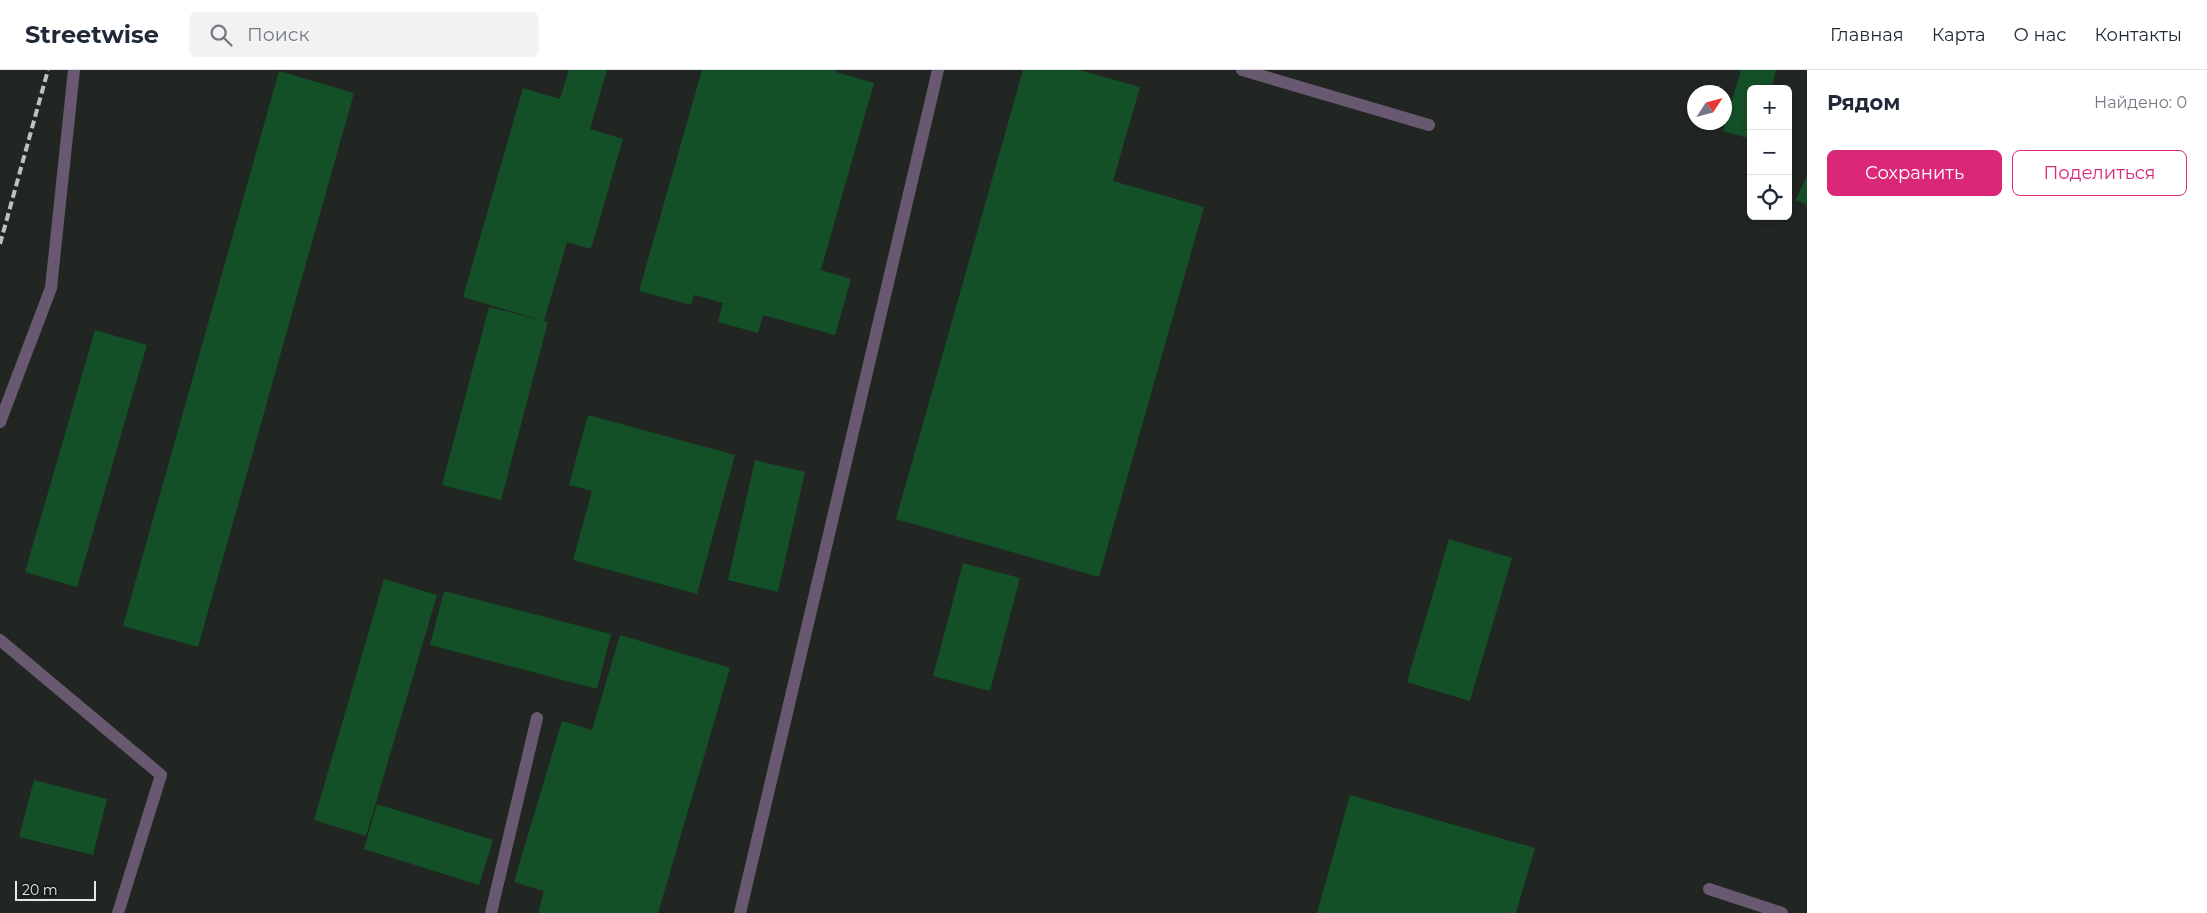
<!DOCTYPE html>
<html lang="ru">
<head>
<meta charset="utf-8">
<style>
	:root { --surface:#fff; --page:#f2f2f3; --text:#1f2937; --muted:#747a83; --line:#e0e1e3; --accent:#db2777 }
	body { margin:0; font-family:Montserrat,sans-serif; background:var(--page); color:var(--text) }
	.controls { position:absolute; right:15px; top:15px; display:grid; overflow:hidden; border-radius:8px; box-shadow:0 2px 8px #0003 }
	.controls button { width:45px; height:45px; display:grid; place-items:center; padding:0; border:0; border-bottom:1px solid var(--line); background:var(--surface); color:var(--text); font:25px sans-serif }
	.compass { position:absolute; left:1687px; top:15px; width:45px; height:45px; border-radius:50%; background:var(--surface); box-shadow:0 2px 8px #0003; rotate:54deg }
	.scale { position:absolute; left:15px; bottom:12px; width:81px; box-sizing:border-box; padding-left:5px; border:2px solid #e6e9e6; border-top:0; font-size:14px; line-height:18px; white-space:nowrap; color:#e6e9e6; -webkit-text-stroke:4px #181d19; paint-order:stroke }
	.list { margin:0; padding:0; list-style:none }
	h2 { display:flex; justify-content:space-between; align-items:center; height:65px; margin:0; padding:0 20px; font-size:21px }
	h2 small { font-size:16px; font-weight:400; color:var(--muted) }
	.actions { display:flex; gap:10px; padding:15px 20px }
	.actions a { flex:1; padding:11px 0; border:1px solid var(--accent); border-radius:8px; text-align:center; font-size:18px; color:var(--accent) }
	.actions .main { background:var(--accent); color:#fff }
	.icon { flex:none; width:28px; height:28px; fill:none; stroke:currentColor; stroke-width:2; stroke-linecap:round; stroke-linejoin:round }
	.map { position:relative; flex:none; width:1807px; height:843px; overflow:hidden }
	header { display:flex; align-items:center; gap:30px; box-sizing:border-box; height:70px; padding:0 25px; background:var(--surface); border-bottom:1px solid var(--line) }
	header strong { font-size:24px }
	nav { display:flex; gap:28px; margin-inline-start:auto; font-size:18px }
	.search { width:350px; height:45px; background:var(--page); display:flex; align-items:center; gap:12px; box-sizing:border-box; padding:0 18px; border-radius:8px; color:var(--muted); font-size:19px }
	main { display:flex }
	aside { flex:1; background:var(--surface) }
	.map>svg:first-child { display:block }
	.building { fill:#135028 }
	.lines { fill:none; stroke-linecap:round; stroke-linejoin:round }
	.lane { stroke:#685870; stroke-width:12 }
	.street { stroke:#685870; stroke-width:12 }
	.rail { stroke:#bec2bf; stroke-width:4; stroke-dasharray:8 4; stroke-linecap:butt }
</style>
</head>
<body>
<header>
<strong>Streetwise</strong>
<div class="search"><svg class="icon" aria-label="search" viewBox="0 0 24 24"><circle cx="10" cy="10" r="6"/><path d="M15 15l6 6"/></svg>Поиск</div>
<nav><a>Главная</a><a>Карта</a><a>О нас</a><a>Контакты</a></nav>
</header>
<main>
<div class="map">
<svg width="1807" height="843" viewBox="0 0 1807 843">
	<rect width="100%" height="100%" fill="#212622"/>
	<g class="building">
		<polygon points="569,0 607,0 590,59 623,69 591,179 567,172 544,251 463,227 523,18 560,29"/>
		<polygon points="702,0 836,0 836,2 874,13 821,200 851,209 835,265 763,245 758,263 718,252 723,233 694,225 691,235 639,221"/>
		<polygon points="1023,0 1079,0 1140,17 1113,111 1204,137 1099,507 896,449"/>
		<polygon points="1741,0 1776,0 1771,19 1751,19 1751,69 1723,61"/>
		<polygon points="279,1 354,23 198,577 123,556"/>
		<polygon points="1807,106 1807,135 1796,130"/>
		<polygon points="489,237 548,252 501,430 442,415"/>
		<polygon points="95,260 147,275 77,517 25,502"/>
		<polygon points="588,345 735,385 697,524 573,490 592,421 569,415"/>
		<polygon points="755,390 805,402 778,522 728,510"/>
		<polygon points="1449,469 1512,488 1470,631 1407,612"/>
		<polygon points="963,493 1020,508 990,621 933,606"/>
		<polygon points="384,509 437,525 366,766 314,750"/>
		<polygon points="444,521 611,564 597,619 430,575"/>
		<polygon points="620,565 730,598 658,843 538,843 544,821 514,812 562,651 592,660"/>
		<polygon points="34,710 107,729 93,785 19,767"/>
		<polygon points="1350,725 1535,778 1516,843 1317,843"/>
		<polygon points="377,734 493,770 479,815 364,779"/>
	</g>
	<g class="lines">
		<g class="lane">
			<polyline points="1242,0 1429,55"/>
			<polyline points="0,352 51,218 74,0"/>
			<polyline points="0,570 161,705 118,843"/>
			<polyline points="1709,819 1782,843"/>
			<polyline points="491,843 537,648"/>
		</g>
		<polyline class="street" points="740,843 938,0"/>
		<polyline class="rail" points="0,174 48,0"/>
	</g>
</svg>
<div class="controls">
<button>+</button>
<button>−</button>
<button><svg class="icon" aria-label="locate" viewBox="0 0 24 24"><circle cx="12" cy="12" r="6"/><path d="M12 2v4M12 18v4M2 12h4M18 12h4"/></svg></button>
</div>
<svg class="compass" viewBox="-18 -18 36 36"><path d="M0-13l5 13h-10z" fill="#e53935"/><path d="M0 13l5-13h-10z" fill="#747a83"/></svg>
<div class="scale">20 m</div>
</div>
<aside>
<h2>Рядом<small>Найдено: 0</small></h2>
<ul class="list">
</ul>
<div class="actions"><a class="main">Сохранить</a><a>Поделиться</a></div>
</aside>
</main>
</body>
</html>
